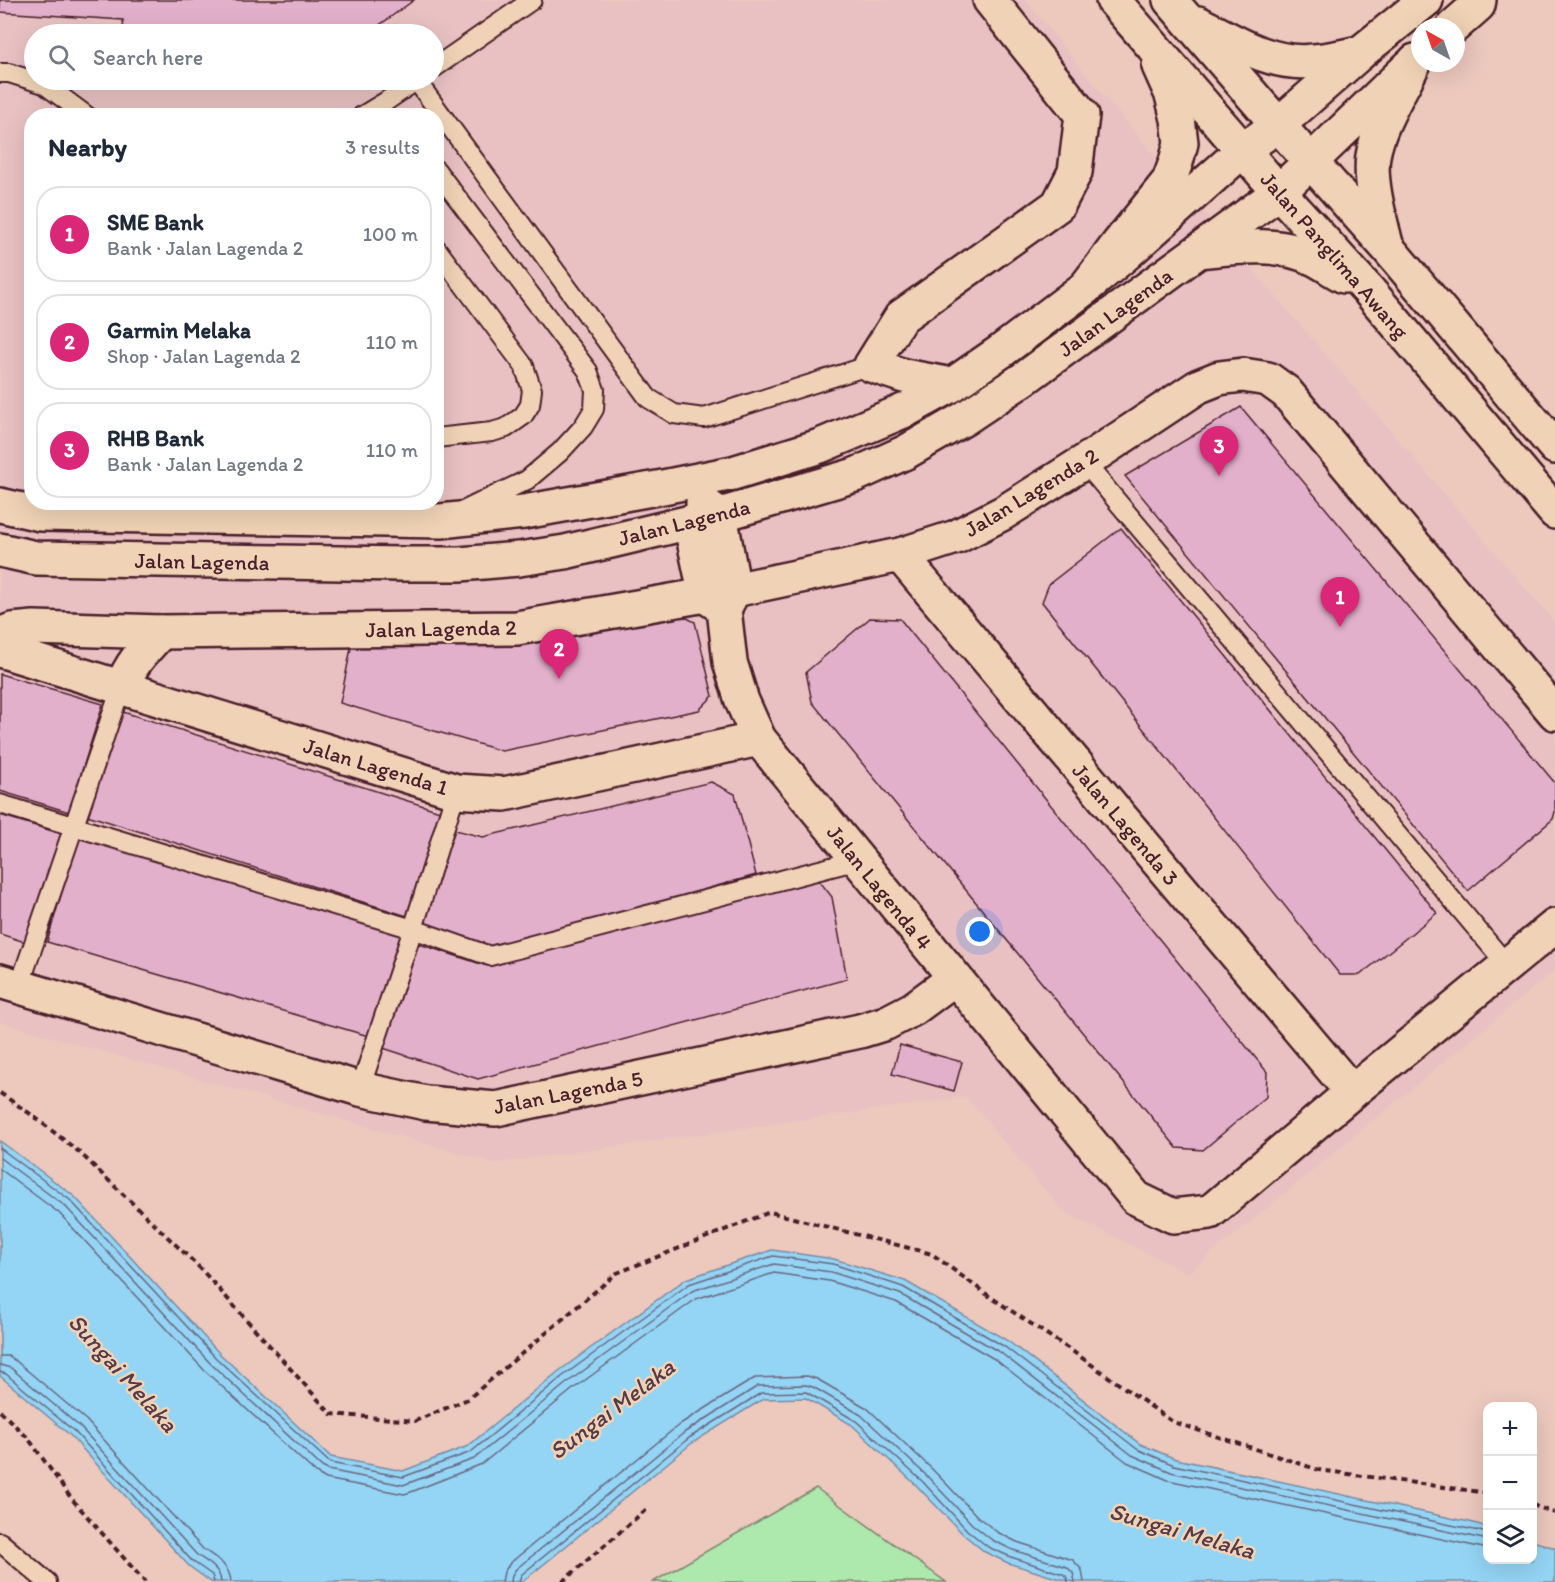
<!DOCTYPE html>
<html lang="en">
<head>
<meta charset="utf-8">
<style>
	:root { --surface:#fff; --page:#f2f2f3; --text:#1f2937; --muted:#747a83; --line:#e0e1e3; --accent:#db2777 }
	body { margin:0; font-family:Itim,sans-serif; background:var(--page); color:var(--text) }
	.controls { position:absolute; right:18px; bottom:18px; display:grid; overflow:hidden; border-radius:12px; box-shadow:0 6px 24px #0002 }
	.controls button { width:54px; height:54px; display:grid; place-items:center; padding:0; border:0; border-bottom:2px solid var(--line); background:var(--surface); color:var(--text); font:30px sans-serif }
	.compass { position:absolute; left:1411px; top:18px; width:54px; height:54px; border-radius:50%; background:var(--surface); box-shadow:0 6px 24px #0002; rotate:320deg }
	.you { position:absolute; left:980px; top:932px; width:21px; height:21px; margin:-15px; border:4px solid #fff; border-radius:50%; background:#1a73e8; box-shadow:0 0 0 9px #1a73e833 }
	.badge { display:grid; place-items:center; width:39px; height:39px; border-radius:50%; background:var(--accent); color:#fff; font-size:20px; font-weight:700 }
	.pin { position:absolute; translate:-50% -50px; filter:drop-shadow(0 2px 3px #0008) }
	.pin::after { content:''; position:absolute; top:32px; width:21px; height:18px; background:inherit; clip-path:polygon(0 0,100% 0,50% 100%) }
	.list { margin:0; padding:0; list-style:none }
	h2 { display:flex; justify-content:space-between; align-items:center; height:78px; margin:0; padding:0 24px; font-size:26px }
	h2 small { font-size:20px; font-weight:400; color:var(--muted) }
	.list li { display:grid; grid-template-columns:39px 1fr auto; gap:18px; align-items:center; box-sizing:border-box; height:96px; margin:0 12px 12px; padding:0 12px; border:2px solid var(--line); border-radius:24px }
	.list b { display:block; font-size:22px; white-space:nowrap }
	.list p { margin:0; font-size:20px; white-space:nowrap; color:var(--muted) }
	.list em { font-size:20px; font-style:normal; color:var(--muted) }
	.icon { flex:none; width:33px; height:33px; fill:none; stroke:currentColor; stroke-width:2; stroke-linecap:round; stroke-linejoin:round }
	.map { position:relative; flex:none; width:1555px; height:1582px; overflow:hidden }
	.search { position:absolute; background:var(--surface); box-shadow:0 6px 24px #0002; left:24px; top:24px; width:420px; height:66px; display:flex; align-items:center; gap:15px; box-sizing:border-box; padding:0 21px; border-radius:33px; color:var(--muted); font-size:22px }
	.panel { position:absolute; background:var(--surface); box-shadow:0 6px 24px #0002; left:24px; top:108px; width:420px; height:402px; border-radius:24px }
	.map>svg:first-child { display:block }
	.built { fill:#e9c1c2; fill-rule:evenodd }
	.green { fill:#ade8ad; stroke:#7c846c; stroke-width:1.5 }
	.water { fill:#94d4f5; stroke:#768ca4; stroke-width:1.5 }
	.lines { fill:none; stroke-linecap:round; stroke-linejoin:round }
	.shore { stroke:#68677c; stroke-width:1.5 }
	.building { fill:#e3b0cc; stroke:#4a1f2b; stroke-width:1.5 }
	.service-casing { stroke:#4a1f2b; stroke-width:22 }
	.minor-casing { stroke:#4a1f2b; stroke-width:38 }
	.primary-casing { stroke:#4a1f2b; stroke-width:38 }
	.path { stroke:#4a1f2b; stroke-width:4; stroke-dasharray:6 4.5; stroke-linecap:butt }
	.service { stroke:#f0d3b6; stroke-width:18 }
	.minor { stroke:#f0d3b6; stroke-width:33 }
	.primary { stroke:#f0d3b6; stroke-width:33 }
	.labels { text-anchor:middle; stroke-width:5; stroke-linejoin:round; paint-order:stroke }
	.street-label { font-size:22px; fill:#4a1f2b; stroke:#f0d3b6 }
	.water-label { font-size:24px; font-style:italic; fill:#553a49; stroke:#f0d3b6 }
</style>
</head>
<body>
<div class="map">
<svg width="1555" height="1582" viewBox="0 0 1555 1582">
	<rect width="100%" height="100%" fill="#ecc8bd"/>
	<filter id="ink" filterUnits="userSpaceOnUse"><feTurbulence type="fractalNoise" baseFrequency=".0167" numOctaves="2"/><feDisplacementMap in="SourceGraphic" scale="12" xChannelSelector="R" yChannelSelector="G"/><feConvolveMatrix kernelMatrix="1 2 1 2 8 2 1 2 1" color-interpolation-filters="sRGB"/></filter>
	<g filter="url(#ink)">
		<path class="built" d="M 0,0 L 1025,0 L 1098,89 L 1555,623 L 1555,970 L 1188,1273 L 1064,1212 L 966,1097 L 495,1163 L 0,1022 ZM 34,34 L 434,34 L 434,80 L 34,80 ZM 32,116 L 436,116 L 436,502 L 32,502 Z"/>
		<polygon class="green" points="816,1488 946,1582 653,1582"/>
		<polygon class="water" points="0,1141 74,1196 220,1354 331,1457 403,1471 468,1446 559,1371 686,1279 772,1250 834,1259 905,1281 1008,1341 1140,1444 1176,1459 1474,1523 1487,1527 1488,1560 1532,1560 1533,1541 1555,1548 1555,1582 1075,1582 1053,1577 1008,1563 985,1552 963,1534 917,1486 852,1425 806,1398 763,1399 692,1443 522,1582 211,1582 189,1566 71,1436 0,1376"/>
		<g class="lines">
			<g class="shore">
				<polyline points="0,1148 70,1200 216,1358 330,1463 403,1477 471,1452 563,1376 689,1284 773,1256 833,1264 903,1287 1005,1347 1137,1449 1174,1465 1488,1533"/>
				<polyline points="0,1158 65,1206 210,1363 322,1467 328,1470 403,1485 474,1459 568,1382 692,1291 774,1264 831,1272 900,1294 1001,1353 1132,1455 1171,1472 1488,1540"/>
				<polyline points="0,1169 59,1213 204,1370 316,1473 326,1479 404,1494 411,1492 482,1464 573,1389 696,1299 774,1273 829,1281 896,1302 996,1360 1127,1462 1168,1480 1488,1549"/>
				<path d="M 0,1356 L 8,1356 L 16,1361 L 86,1420 L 203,1549 C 216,1558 230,1565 231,1582"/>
				<path d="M 0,1365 L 11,1368 L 80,1427 L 197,1555 C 208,1563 220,1568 221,1582"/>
				<polyline points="0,1372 6,1374 75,1432 192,1561 212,1575 214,1582"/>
				<polyline points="502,1582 504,1572 510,1563 680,1424 755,1378 807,1376 817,1379 867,1408 933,1470 978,1517 997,1532 1017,1542 1073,1560 1082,1570 1084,1582"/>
				<polyline points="511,1582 512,1575 516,1569 685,1432 758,1386 806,1385 813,1387 861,1415 927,1476 972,1524 992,1540 1013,1550 1067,1567 1073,1573 1075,1582"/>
				<polyline points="519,1582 521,1575 689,1438 761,1393 806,1392 856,1421 922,1481 967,1530 988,1547 1011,1557 1063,1574 1067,1577 1068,1582"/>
			</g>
		</g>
		<g class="building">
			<polygon points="0,0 414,0 367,34 124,34 123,20 0,12"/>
			<polygon points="205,80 275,80 252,84"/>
			<polygon points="1241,407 1555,783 1555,812 1553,819 1468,891 1125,476"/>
			<polygon points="1121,528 1437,913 1360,975 1340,975 1042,602 1049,584"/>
			<polygon points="673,611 695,622 713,696 699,710 502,751 340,703 353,638 548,642"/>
			<polygon points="870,618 900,619 1267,1072 1266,1097 1203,1150 1177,1148 812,702 806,672"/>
			<polygon points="0,674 103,704 69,812 0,791"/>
			<polygon points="120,711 440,811 407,916 87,815"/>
			<polygon points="711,782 735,794 756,875 493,949 419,926 455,830 483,837"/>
			<polygon points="0,815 62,834 28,943 0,934"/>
			<polygon points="79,835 404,930 372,1037 47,942"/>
			<polygon points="817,878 832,897 847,979 478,1079 380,1047 413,942 484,965"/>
			<polygon points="900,1045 962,1062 954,1091 892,1074"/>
		</g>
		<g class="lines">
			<defs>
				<g id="service">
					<polyline points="434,68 532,0"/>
					<polyline points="0,73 9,73 44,84 87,116"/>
					<polyline points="416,80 648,398 674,414 704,418 871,365"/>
					<polyline points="362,116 385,102 417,80"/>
					<polyline points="436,170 588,371 595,390 594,409 583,427 560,452 527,480 465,510"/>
					<polyline points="436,248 524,366 532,390 530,405 523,416 506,428 492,432 436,438"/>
					<polyline points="1084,462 1507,965"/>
					<polyline points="0,804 413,929 490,956 858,860"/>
					<polyline points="19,987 121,688"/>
					<polyline points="360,1089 413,929 456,791"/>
					<polyline points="0,1542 47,1582"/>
				</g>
				<g id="minor">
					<polyline points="1453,27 1478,5 1479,0"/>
					<polyline points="952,385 904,376 871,365 901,317 1058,205 1075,172 1082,115 990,0"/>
					<polyline points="703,503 720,515 734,590 724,609 730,662 742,701 759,739 1136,1198 1173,1216 1210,1212 1352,1092 1555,926"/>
					<polyline points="0,505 40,514 441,521 524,512 663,487 733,473 820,446 908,409 952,385 1000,352 1085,288 1127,253 1243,150 1278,125 1360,53 1426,0"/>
					<polyline points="690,522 706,596 723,608"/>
					<polyline points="0,550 36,558 403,564 460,564 519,559 565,552 720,515 855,475 906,452 965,418 1025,378 1279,192 1410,66"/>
					<polyline points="900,555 1352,1092"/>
					<polyline points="0,635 12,630 34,628 161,632 517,628 734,590 900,555 956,537 1003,513 1084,462 1199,386 1219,378 1243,375 1268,379 1286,392 1555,713"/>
					<polyline points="0,650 456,791 504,794 759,739"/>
					<path d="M 121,688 C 132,662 142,652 161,632"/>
					<polyline points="0,981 360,1089 426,1103 496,1109 860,1031 886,1023 913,1009 955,978"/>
				</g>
				<g id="primary">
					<polyline points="1113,0 1279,192 1369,291 1555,512"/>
					<polyline points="1170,0 1278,125 1386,246 1555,447"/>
					<path d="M 1198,23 C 1233,41 1271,66 1313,61 C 1329,60 1344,56 1360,53"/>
					<path d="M 1386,244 C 1380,219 1369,181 1373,156 C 1378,125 1401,90 1415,61"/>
					<path d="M 1199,251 C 1238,247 1279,241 1315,259 C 1325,264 1334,271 1344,276"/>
					<polyline points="1085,288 1119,243 1169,181 1176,162 1181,143 1178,119 1172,95 1159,66"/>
				</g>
			</defs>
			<use href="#service" class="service-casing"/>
			<use href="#minor" class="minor-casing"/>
			<use href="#primary" class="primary-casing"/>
			<g class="path">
				<polyline points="0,1093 32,1115 79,1152 200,1268 331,1414 415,1421 468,1399 617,1273 770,1212 932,1254 989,1296 1072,1351 1173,1422 1319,1470 1488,1493"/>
				<polyline points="0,1411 28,1438 71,1498 145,1582"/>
				<polyline points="1532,1505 1555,1513"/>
				<polyline points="562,1582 649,1507"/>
			</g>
			<use href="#service" class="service"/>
			<use href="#minor" class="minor"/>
			<use href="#primary" class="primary"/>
		</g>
	</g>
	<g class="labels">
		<g class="street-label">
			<text transform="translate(1335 255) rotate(49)" y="8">Jalan Panglima Awang</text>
			<text transform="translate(1115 312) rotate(-36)" y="8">Jalan Lagenda</text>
			<text transform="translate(1031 492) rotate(-31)" y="8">Jalan Lagenda 2</text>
			<text transform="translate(684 522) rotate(-14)" y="8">Jalan Lagenda</text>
			<text transform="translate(202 561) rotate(1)" y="8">Jalan Lagenda</text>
			<text transform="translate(441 628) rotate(-1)" y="8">Jalan Lagenda 2</text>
			<text transform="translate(376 766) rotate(17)" y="8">Jalan Lagenda 1</text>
			<text transform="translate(1126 824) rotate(50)" y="8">Jalan Lagenda 3</text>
			<text transform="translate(880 887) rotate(51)" y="8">Jalan Lagenda 4</text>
			<text transform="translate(568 1092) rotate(-11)" y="8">Jalan Lagenda 5</text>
		</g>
		<g class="water-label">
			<text transform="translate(123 1373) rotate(48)" y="8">Sungai Melaka</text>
			<text transform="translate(612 1409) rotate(-37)" y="8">Sungai Melaka</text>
			<text transform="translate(1182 1531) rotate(16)" y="8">Sungai Melaka</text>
		</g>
	</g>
</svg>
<div class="controls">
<button>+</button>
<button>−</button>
<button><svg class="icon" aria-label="layers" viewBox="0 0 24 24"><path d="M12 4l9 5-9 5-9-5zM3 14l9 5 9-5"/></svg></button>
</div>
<svg class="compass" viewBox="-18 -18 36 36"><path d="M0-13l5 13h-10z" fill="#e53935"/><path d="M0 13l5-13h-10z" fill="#747a83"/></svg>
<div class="you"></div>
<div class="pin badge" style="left:1340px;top:627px">1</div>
<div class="pin badge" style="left:559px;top:679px">2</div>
<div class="pin badge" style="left:1219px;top:476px">3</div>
<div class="search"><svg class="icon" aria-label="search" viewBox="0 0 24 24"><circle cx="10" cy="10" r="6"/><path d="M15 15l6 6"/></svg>Search here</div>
<section class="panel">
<h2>Nearby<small>3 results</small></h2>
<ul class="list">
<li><span class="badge">1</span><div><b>SME Bank</b><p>Bank · Jalan Lagenda 2</p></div><em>100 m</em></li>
<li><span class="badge">2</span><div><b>Garmin Melaka</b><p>Shop · Jalan Lagenda 2</p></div><em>110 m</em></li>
<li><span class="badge">3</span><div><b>RHB Bank</b><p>Bank · Jalan Lagenda 2</p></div><em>110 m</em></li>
</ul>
</section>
</div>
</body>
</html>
